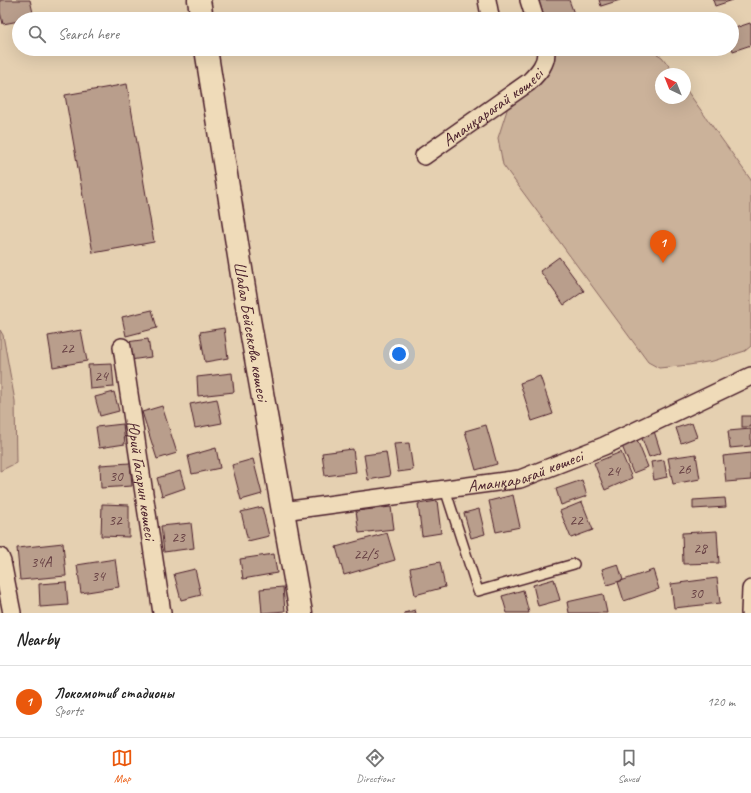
<!DOCTYPE html>
<html lang="en">
<head>
<meta charset="utf-8">
<style>
	:root { --surface:#fff; --page:#f6f6f6; --text:#222; --muted:#767676; --line:#e0e0e0; --accent:#ea580c }
	body { margin:0; font-family:Caveat,sans-serif; background:var(--page); color:var(--text) }
	.compass { position:absolute; left:655px; top:68px; width:36px; height:36px; border-radius:50%; background:var(--surface); box-shadow:0 4px 16px #0002; rotate:317deg }
	.you { position:absolute; left:399px; top:354px; width:14px; height:14px; margin:-10px; border:3px solid #fff; border-radius:50%; background:#1a73e8; box-shadow:0 0 0 6px #1a73e833 }
	.badge { display:grid; place-items:center; width:26px; height:26px; border-radius:50%; background:var(--accent); color:#fff; font-size:13px; font-weight:700 }
	.pin { position:absolute; translate:-50% -33px; filter:drop-shadow(0 1px 2px #0008) }
	.pin::after { content:''; position:absolute; top:21px; width:14px; height:12px; background:inherit; clip-path:polygon(0 0,100% 0,50% 100%) }
	.list { margin:0; padding:0; list-style:none }
	h2 { display:flex; justify-content:space-between; align-items:center; height:52px; margin:0; padding:0 16px; font-size:17px }
	h2 small { font-size:13px; font-weight:400; color:var(--muted) }
	.list li { display:grid; grid-template-columns:26px 1fr auto; gap:12px; align-items:center; box-sizing:border-box; height:72px; padding:0 16px; border-top:1px solid var(--line) }
	.list b { display:block; font-size:15px; white-space:nowrap }
	.list p { margin:0; font-size:13px; white-space:nowrap; color:var(--muted) }
	.list em { font-size:13px; font-style:normal; color:var(--muted) }
	.icon { flex:none; width:22px; height:22px; fill:none; stroke:currentColor; stroke-width:2; stroke-linecap:round; stroke-linejoin:round }
	.map { position:relative; flex:none; width:751px; height:613px; overflow:hidden }
	.search { position:absolute; background:var(--surface); box-shadow:0 4px 16px #0002; left:12px; right:12px; top:12px; height:44px; display:flex; align-items:center; gap:10px; box-sizing:border-box; padding:0 14px; border-radius:22px; color:var(--muted); font-size:15px }
	.sheet { height:124px; background:var(--surface) }
	nav { display:flex; justify-content:space-around; align-items:center; box-sizing:border-box; height:56px; border-top:1px solid var(--line); background:var(--surface); font-size:11px; color:var(--muted) }
	nav a { display:grid; justify-items:center; gap:2px }
	nav .on { color:var(--accent) }
	.map>svg:first-child { display:block }
	.green { fill:#cbb29a; stroke:#8a6862 }
	.building { fill:#b99e8c; stroke:#4a1f2b }
	.lines { fill:none; stroke-linecap:round; stroke-linejoin:round }
	.lane-casing { stroke:#4a1f2b; stroke-width:12 }
	.street-casing { stroke:#4a1f2b; stroke-width:20 }
	.secondary-casing { stroke:#4a1f2b; stroke-width:25 }
	.lane { stroke:#efdbb9; stroke-width:9 }
	.street { stroke:#efdbb9; stroke-width:17 }
	.secondary { stroke:#efdbb9; stroke-width:22 }
	.labels { text-anchor:middle; stroke-width:3; stroke-linejoin:round; paint-order:stroke }
	.number-label { font-size:15px; fill:#663f43 }
	.street-label { font-size:17px; fill:#4a1f2b; stroke:#efdbb9 }
</style>
</head>
<body>
<div class="map">
<svg width="751" height="613" viewBox="0 0 751 613">
	<rect width="100%" height="100%" fill="#e5d0b1"/>
	<filter id="ink" filterUnits="userSpaceOnUse"><feTurbulence type="fractalNoise" baseFrequency=".025" numOctaves="2"/><feDisplacementMap in="SourceGraphic" scale="8" xChannelSelector="R" yChannelSelector="G"/><feConvolveMatrix kernelMatrix="1 2 1 2 8 2 1 2 1" color-interpolation-filters="sRGB"/></filter>
	<g filter="url(#ink)">
		<g class="green">
			<polygon points="558,49 649,49 662,57 675,74 661,74 661,98 685,98 685,88 751,180 751,346 745,351 713,361 689,365 659,368 648,362 503,165 498,138 513,91 526,73"/>
			<polygon points="0,330 3,335 15,401 16,463 0,471"/>
		</g>
		<g class="building">
			<polygon points="0,0 30,0 34,17 19,19 19,21 3,24 0,12"/>
			<polygon points="533,0 569,0 576,19 540,19"/>
			<polygon points="599,0 620,0 601,6"/>
			<polygon points="713,0 733,0 715,6"/>
			<polygon points="750,23 751,26 751,45 733,51 732,47 732,29"/>
			<polygon points="127,84 154,242 93,253 65,95"/>
			<polygon points="559,257 584,291 564,305 540,271"/>
			<polygon points="152,310 157,328 126,336 122,317"/>
			<polygon points="224,328 228,358 205,362 200,332"/>
			<polygon points="81,330 87,361 53,367 48,336"/>
			<polygon points="148,339 151,357 130,360 127,342"/>
			<polygon points="112,364 114,387 90,389 88,365"/>
			<polygon points="232,373 234,392 198,396 197,377"/>
			<polygon points="540,376 553,414 532,421 520,383"/>
			<polygon points="114,392 119,411 100,416 95,397"/>
			<polygon points="217,399 222,423 195,428 190,404"/>
			<polygon points="162,406 177,453 157,459 142,412"/>
			<rect x="742" y="416" width="9" height="11"/>
			<polygon points="692,423 697,437 681,443 676,428"/>
			<polygon points="123,424 125,444 99,448 96,427"/>
			<polygon points="486,425 497,464 476,470 465,431"/>
			<polygon points="751,429 751,446 730,448 728,431"/>
			<polygon points="654,431 661,453 649,457 641,436"/>
			<polygon points="637,440 648,467 633,473 622,446"/>
			<polygon points="409,443 413,470 398,472 394,444"/>
			<polygon points="216,448 220,468 192,474 188,456"/>
			<polygon points="353,449 356,472 325,476 322,453"/>
			<polygon points="386,452 390,476 368,480 364,455"/>
			<polygon points="621,452 632,478 605,490 594,463"/>
			<polygon points="751,453 751,480 726,482 723,456"/>
			<polygon points="696,454 700,479 673,484 668,458"/>
			<polygon points="253,459 262,494 241,500 232,465"/>
			<polygon points="664,460 667,477 654,480 651,462"/>
			<polygon points="130,463 132,486 101,488 100,465"/>
			<polygon points="180,471 185,488 162,496 157,478"/>
			<polygon points="582,480 587,496 561,505 556,489"/>
			<polygon points="513,495 520,527 496,532 489,501"/>
			<polygon points="725,498 726,507 693,509 693,500"/>
			<polygon points="437,501 441,533 422,536 418,504"/>
			<polygon points="582,502 593,530 571,538 560,511"/>
			<polygon points="102,504 129,505 129,537 101,536"/>
			<polygon points="262,507 269,536 248,541 241,512"/>
			<polygon points="391,507 394,529 359,533 356,511"/>
			<polygon points="479,509 485,534 471,538 464,513"/>
			<polygon points="191,523 194,548 164,552 161,526"/>
			<polygon points="717,531 719,563 683,564 682,533"/>
			<polygon points="387,533 395,560 344,575 336,547"/>
			<polygon points="63,543 66,576 20,580 17,548"/>
			<polygon points="274,554 277,573 243,579 240,559"/>
			<polygon points="115,559 119,587 81,593 77,565"/>
			<polygon points="440,562 445,587 415,595 410,568"/>
			<polygon points="618,564 623,580 607,585 602,569"/>
			<polygon points="195,569 201,595 181,600 174,574"/>
			<polygon points="653,570 659,589 624,601 618,582"/>
			<polygon points="717,578 720,603 674,608 671,584"/>
			<polygon points="554,579 560,600 538,606 533,585"/>
			<polygon points="66,582 68,605 40,607 39,584"/>
			<polygon points="283,587 285,611 262,613 260,589"/>
			<polygon points="523,590 529,613 507,613 502,596"/>
			<polygon points="603,594 607,613 569,613 567,602"/>
			<polygon points="415,610 416,613 404,613"/>
		</g>
		<g class="lines">
			<defs>
				<polyline id="lane" points="445,489 478,591 574,564"/>
				<g id="street">
					<polyline points="487,0 490,16"/>
					<polyline points="529,0 535,19"/>
					<path id="s1" d="M 424,156 L 529,82 C 537,74 549,62 545,49"/>
					<path id="s2" d="M 122,347 L 162,613"/>
					<path id="s3" d="M 283,511 L 520,479 L 604,446 L 751,376"/>
					<polyline points="0,557 2,562 12,613"/>
					<polyline points="750,613 751,589"/>
				</g>
				<g id="secondary">
					<polyline points="199,0 202,19"/>
					<path id="s4" d="M 206,49 L 249,319 L 301,613"/>
				</g>
			</defs>
			<use href="#lane" class="lane-casing"/>
			<use href="#street" class="street-casing"/>
			<use href="#secondary" class="secondary-casing"/>
			<use href="#lane" class="lane"/>
			<use href="#street" class="street"/>
			<use href="#secondary" class="secondary"/>
		</g>
	</g>
	<g class="labels">
		<g class="number-label">
			<text x="67" y="353">22</text>
			<text x="101" y="381">24</text>
			<text x="684" y="474">26</text>
			<text x="613" y="476">24</text>
			<text x="116" y="481">30</text>
			<text x="115" y="525">32</text>
			<text x="576" y="525">22</text>
			<text x="178" y="542">23</text>
			<text x="700" y="553">28</text>
			<text x="366" y="559">22/5</text>
			<text x="41" y="567">34А</text>
			<text x="98" y="581">34</text>
			<text x="696" y="598">30</text>
		</g>
		<g class="street-label">
			<text dy="6" stroke="none"><textPath href="#s1" startOffset="84">Аманқарағай көшесі</textPath></text>
			<text dy="6" stroke="none"><textPath href="#s4" startOffset="286">Шабал Бейсекова көшесі</textPath></text>
			<text dy="6" stroke="none"><textPath href="#s3" startOffset="246">Аманқарағай көшесі</textPath></text>
			<text dy="6" stroke="none"><textPath href="#s2" startOffset="135">Юрий Гагарин көшесі</textPath></text>
		</g>
	</g>
</svg>
<svg class="compass" viewBox="-18 -18 36 36"><path d="M0-13l5 13h-10z" fill="#e53935"/><path d="M0 13l5-13h-10z" fill="#767676"/></svg>
<div class="you"></div>
<div class="pin badge" style="left:663px;top:263px">1</div>
<div class="search"><svg class="icon" aria-label="search" viewBox="0 0 24 24"><circle cx="10" cy="10" r="6"/><path d="M15 15l6 6"/></svg>Search here</div>
</div>
<section class="sheet">
<h2>Nearby<small></small></h2>
<ul class="list">
<li><span class="badge">1</span><div><b>Локомотив стадионы</b><p>Sports</p></div><em>120 m</em></li>
</ul>
</section>
<nav>
<a class="on"><svg class="icon" aria-label="map" viewBox="0 0 24 24"><path d="M3 6l6-2 6 2 6-2v14l-6 2-6-2-6 2zM9 4v14M15 6v14"/></svg>Map</a>
<a><svg class="icon" aria-label="directions" viewBox="0 0 24 24"><path d="M12 3l9 9-9 9-9-9zM9 14v-3h6M13 9l2 2-2 2"/></svg>Directions</a>
<a><svg class="icon" aria-label="saved" viewBox="0 0 24 24"><path d="M7 4h10v16l-5-4-5 4z"/></svg>Saved</a>
</nav>
</body>
</html>
